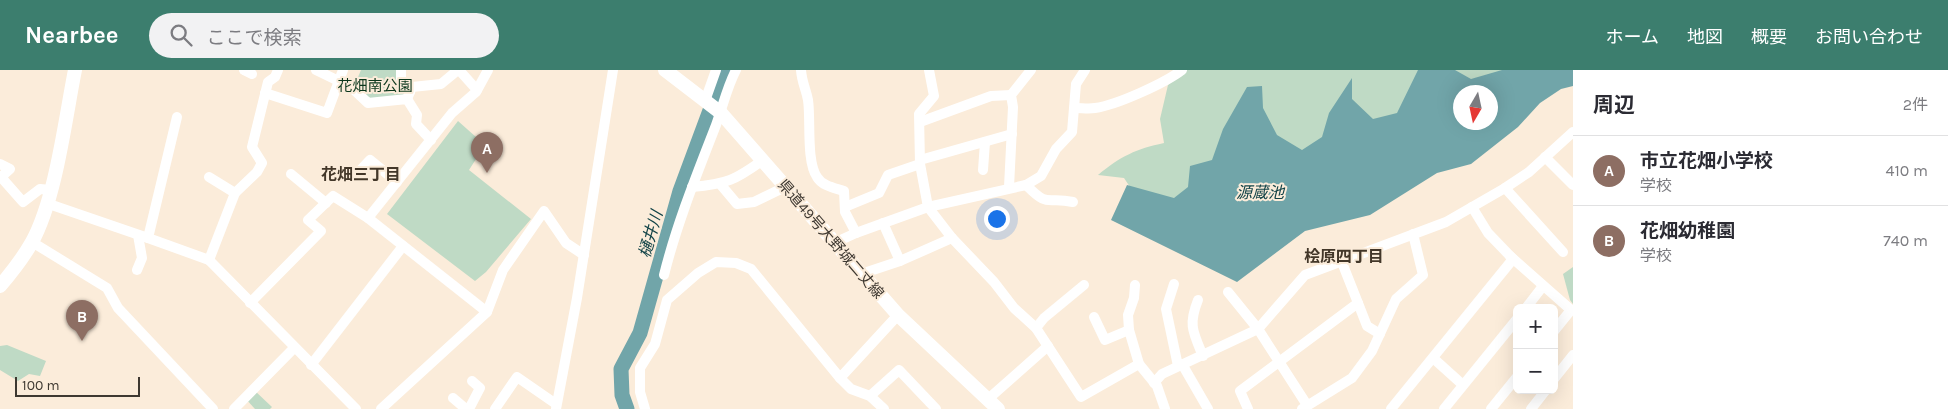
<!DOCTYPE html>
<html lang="ja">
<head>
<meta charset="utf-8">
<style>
	:root { --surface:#fff; --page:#f2f2f3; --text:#2b2b33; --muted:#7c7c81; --line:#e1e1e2; --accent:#3c7e6e }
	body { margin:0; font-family:Karla,"Noto Sans JP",sans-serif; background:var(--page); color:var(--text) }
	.controls { position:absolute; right:15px; bottom:15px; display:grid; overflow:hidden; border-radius:8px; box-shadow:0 5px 20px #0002 }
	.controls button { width:45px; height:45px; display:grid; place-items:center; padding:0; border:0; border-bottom:1px solid var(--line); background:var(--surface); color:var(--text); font:25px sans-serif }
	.compass { position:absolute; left:1453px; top:15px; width:45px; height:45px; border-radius:50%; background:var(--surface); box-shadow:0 5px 20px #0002; rotate:189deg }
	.scale { position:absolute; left:15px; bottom:12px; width:125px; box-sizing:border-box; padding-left:5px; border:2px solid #3e3831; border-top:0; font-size:14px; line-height:18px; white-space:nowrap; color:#3e3831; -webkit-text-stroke:4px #fbecda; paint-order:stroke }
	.you { position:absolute; left:996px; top:148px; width:18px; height:18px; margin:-12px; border:4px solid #fff; border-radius:50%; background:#1a73e8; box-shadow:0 0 0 8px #1a73e833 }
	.badge { display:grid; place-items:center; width:32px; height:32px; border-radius:50%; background:var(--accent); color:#fff; font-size:16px; font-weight:700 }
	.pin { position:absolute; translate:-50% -41px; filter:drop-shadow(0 1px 2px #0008) }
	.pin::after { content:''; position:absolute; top:26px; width:18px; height:15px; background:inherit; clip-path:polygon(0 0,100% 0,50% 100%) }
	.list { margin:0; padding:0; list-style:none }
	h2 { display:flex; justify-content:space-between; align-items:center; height:65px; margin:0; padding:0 20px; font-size:21px }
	h2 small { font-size:16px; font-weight:400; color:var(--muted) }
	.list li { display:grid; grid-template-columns:32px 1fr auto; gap:15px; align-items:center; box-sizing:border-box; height:70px; padding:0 20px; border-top:1px solid var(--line) }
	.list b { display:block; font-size:19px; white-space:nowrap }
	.list p { margin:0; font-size:16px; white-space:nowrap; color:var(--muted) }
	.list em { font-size:16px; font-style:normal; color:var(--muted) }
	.icon { flex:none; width:28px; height:28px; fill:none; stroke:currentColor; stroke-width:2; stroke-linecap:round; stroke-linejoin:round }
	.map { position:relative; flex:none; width:1573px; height:339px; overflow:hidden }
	header { display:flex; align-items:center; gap:30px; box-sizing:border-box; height:70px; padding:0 25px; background:var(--accent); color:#fff }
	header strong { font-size:24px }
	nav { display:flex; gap:28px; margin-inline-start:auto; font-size:18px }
	.search { width:350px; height:45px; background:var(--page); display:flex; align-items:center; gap:12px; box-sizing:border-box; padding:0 18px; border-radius:28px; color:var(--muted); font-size:19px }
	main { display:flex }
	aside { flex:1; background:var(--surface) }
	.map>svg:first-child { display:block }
	.green { fill:#bfdac5 }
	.water { fill:#71a5a9; fill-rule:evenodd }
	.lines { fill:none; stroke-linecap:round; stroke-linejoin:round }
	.river { stroke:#71a5a9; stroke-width:15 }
	.minor { stroke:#fff; stroke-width:10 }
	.major { stroke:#fff; stroke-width:14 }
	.labels { text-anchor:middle; stroke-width:4; stroke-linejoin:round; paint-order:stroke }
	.park-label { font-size:15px; fill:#0a361b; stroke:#fbecda }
	.street-label { font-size:15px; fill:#3e3831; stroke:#fbecda }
	.neighbourhood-label { font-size:16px; font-weight:bold; fill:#433729; stroke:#fbecda }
	.water-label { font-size:16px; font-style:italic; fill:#124347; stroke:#fbecda }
</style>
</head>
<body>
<header>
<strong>Nearbee</strong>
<div class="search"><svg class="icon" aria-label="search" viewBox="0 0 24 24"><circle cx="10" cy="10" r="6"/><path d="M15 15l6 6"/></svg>ここで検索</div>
<nav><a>ホーム</a><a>地図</a><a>概要</a><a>お問い合わせ</a></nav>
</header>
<main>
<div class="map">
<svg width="1573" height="339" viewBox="0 0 1573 339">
	<rect width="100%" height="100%" fill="#fbecda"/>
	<g class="green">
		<polygon points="361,0 401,0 407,29 368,33 353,19"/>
		<path d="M 1187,0 L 1426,0 L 1403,47 L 1326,74 L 1300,87 L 1221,81 L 1192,119 L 1172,136 L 1134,123 L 1124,108 L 1098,105 C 1121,86 1136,79 1164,73 L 1160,49 L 1168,15 Z"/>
		<polygon points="1448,0 1506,0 1470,13"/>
		<polygon points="458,51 485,75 469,100 531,149 486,202 475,211 387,144"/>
		<polygon points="1573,197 1573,234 1570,230 1563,204"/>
		<polygon points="7,275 46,291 40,306 29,304 18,311 0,300 0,276"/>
		<polygon points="253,319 272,337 270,339 255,339 245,328"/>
	</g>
	<path class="water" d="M 1418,0 L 1455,0 L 1471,9 L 1502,0 L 1573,0 L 1573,16 L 1561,19 L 1540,33 L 1518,57 L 1471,94 L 1437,103 L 1370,145 L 1305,161 L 1237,212 L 1111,150 L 1127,115 L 1174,128 L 1188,117 L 1190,96 L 1212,90 L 1223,59 L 1247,17 L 1262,16 L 1263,38 L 1277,65 L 1302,80 L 1322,67 L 1329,43 L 1352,8 L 1352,29 L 1373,49 L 1397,43 ZM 1460,22 L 1490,22 L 1490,52 L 1460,52 Z"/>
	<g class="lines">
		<polyline class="river" points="627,339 622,325 621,299 640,263 680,121 725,0"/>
		<g class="minor">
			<polyline points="244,0 252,4"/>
			<polyline points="316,0 351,17 368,33 407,29 417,45 416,54 431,70"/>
			<polyline points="401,0 401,9 410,22"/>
			<polyline points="459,0 477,20"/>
			<path d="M 801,0 C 802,13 806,19 808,30 C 811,50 806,91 817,107 C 822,116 835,118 844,121 L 845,142 L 856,163 L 834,173"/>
			<polyline points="929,0 934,26 919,44 920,94 928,137 952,168 994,212 1014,238 1036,258 1081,327 1139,294"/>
			<polyline points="265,23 327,43 343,0"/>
			<polyline points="407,29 412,17 441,14 458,0"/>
			<polyline points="705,31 716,0"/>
			<path d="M 1075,38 C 1082,38 1089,39 1095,38 C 1117,35 1165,13 1182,0"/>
			<polyline points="920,52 991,26 1011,25"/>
			<polyline points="1545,87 1573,115"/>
			<polyline points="920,90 1012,64"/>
			<polyline points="0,94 10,99 1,107 23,132 40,119 50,120"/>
			<polyline points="983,100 985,72"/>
			<polyline points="291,104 326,133"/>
			<polyline points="354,107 370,90 397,112"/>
			<polyline points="721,115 737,134 754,132 785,117"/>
			<path d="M 1026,115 C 1050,139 1045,126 1073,132"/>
			<path d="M 692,117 C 727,114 735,110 763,90"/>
			<polyline points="1009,117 1013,37 1011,25 1031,0"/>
			<polyline points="1505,118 1563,182"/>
			<polyline points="235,123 257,102 262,93 252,77 268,12 275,7 278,0"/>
			<polyline points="46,133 148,168 177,47"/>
			<polyline points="845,137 879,123 888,105 920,94"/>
			<polyline points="883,153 900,191"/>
			<polyline points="856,163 928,137 1026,115 1041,106 1056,79 1072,62 1076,14 1085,0"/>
			<polyline points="148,168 209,190 235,123 209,107"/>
			<polyline points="32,172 107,218 118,238 213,339"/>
			<polyline points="1510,186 1571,240 1554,261"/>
			<polyline points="209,190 356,339"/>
			<polyline points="137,200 142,188 138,165"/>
			<polyline points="861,204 900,191 952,168"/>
			<path d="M 664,205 C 677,153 697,104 716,55 C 723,36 727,17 736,0"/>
			<polyline points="1174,214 1166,239 1178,296"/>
			<polyline points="1135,215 1134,228 1128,245 1129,260 1139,294 1157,316 1165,339"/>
			<polyline points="1228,222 1258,259 1307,335"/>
			<path d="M 1198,230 C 1188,255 1193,262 1203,286"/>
			<polyline points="250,233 321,161 308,150 333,126 368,148"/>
			<polyline points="1358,233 1367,256 1380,264"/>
			<polyline points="1526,238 1543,216"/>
			<polyline points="487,242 368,148 452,43 476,22 488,0"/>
			<polyline points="1094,247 1105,270 1129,260"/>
			<polyline points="1036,258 1044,248 1084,215"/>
			<polyline points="1433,288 1463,315"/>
			<polyline points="1182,294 1208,339"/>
			<polyline points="311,295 403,176"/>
			<polyline points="840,308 851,319 870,326 884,339"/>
			<polyline points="1554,309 1573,285"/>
			<polyline points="1154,313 1162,304 1258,259 1305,205 1446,152 1505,118 1529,102 1573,62"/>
			<polyline points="870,326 899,300 936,339"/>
			<polyline points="453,328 466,339"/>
			<polyline points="987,330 1048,276"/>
			<polyline points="234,339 294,278"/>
			<polyline points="381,339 487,242 503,200 544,141 566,173 584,185"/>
			<polyline points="469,339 480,318 472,311"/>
			<polyline points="495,339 517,307 556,334"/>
			<polyline points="556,339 577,228 613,0"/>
			<polyline points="645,339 640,322 640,298 655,274 667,230 698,203 716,192 736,193 751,199 840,308 898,245"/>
			<polyline points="1248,339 1240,321 1358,233 1341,190"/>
			<polyline points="1302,339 1352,308 1372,281 1396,229 1423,205 1413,164"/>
			<polyline points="1391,339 1513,189 1488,163 1472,137"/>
			<polyline points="1444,339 1517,249"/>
			<polyline points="1491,339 1517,307"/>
			<polyline points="1531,339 1546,320"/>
		</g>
		<g class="major">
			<polyline points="665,0 721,43 898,245 998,339"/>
			<path d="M 0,216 C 12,202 23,188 32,172 C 56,128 65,50 75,0"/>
		</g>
	</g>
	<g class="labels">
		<g class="park-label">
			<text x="375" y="21">花畑南公園</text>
		</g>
		<g class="street-label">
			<text transform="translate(831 169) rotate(49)" y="5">県道49号大野城二丈線</text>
		</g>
		<g class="neighbourhood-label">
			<text x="361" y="110">花畑三丁目</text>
			<text x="1344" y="192">桧原四丁目</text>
		</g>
		<g class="water-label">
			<text x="1260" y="128">源蔵池</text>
			<text transform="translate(650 164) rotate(-74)" y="6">樋井川</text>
		</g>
	</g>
</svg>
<div class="controls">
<button>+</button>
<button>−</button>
</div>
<svg class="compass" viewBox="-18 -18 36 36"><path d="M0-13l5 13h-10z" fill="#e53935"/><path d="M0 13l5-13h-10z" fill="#7c7c81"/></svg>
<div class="scale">100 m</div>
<div class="you"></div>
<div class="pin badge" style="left:487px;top:103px;background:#8d6e63">A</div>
<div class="pin badge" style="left:82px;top:271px;background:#8d6e63">B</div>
</div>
<aside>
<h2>周辺<small>2件</small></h2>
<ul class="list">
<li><span class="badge" style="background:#8d6e63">A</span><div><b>市立花畑小学校</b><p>学校</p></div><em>410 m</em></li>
<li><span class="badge" style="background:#8d6e63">B</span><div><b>花畑幼稚園</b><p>学校</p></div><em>740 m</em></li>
</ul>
</aside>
</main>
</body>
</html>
